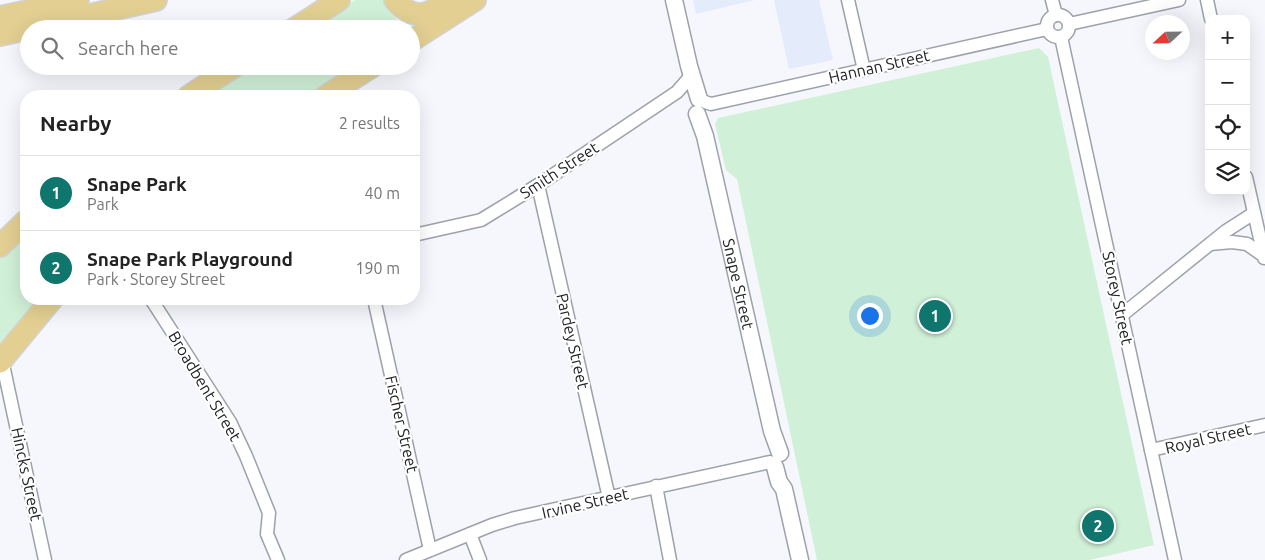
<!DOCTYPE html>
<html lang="en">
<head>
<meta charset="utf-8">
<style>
	:root { --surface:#fff; --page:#f6f6f6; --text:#222; --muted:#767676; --line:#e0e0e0; --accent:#0f766e }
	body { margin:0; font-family:Ubuntu,sans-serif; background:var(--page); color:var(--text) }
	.controls { position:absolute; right:15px; top:15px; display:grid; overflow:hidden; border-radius:10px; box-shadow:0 5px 20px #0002 }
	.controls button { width:45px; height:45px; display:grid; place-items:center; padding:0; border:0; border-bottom:1px solid var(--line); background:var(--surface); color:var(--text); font:25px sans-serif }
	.compass { position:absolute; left:1145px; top:15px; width:45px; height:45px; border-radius:50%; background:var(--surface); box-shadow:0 5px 20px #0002; rotate:248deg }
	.you { position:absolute; left:869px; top:315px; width:18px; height:18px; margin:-12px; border:4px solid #fff; border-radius:50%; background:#1a73e8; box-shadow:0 0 0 8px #1a73e833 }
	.badge { display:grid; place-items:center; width:32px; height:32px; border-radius:50%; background:var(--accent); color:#fff; font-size:16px; font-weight:700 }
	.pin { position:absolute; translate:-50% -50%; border:2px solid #fff; box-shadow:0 1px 5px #0006 }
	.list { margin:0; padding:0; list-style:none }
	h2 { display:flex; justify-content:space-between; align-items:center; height:65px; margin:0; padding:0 20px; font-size:21px }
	h2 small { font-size:16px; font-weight:400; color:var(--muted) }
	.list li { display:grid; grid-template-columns:32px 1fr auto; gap:15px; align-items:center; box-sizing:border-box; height:75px; padding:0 20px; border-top:1px solid var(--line) }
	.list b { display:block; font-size:19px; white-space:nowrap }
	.list p { margin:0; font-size:16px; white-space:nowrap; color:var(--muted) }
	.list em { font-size:16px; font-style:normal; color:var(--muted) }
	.icon { flex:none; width:28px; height:28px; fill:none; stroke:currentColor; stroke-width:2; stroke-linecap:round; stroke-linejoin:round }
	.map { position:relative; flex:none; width:1265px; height:560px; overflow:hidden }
	.search { position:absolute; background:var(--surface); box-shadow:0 5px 20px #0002; left:20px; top:20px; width:400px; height:55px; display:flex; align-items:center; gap:12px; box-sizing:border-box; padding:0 18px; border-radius:28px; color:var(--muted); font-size:19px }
	.panel { position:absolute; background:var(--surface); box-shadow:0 5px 20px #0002; left:20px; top:90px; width:400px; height:215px; border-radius:20px }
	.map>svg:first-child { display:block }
	.built { fill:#e4ebfb }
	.green { fill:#d0f0d7 }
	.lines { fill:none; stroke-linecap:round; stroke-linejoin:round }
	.minor-casing { stroke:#9da1aa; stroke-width:15 }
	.tertiary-casing { stroke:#9da1aa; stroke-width:19 }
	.primary-casing { stroke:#d3d3d4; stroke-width:24 }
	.minor { stroke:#fff; stroke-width:12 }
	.tertiary { stroke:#fff; stroke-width:16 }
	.primary { stroke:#e2cf91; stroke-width:21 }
	.labels { text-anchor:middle; stroke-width:4.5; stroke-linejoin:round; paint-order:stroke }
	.street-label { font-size:16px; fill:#222327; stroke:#fff }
</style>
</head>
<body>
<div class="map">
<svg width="1265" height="560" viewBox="0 0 1265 560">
	<rect width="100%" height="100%" fill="#f5f7fd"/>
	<g class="built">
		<polygon points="693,0 755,0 696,14"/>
		<polygon points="774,0 819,0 833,60 789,69"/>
	</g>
	<g class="green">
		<polygon points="355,0 384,0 403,29 308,29"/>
		<polygon points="1039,48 1048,57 1154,545 1090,560 817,560 737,179 726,170 715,124 718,118"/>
		<polygon points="246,66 357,66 312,96 201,96"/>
		<polygon points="26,232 26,299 43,299 0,355 0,258"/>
	</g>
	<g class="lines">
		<defs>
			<g id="minor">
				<polyline points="848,0 864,70"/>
				<polyline points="1052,0 1056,15"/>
				<polyline points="1207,0 1211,19"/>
				<circle cx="1058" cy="26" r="11"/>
				<polyline points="1069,24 1179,0"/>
				<polyline points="1061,37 1175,560"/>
				<polyline points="705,102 711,104 1047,29"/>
				<polyline points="1246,177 1264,256"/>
				<polyline points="538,185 609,498"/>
				<polyline points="414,235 481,220 538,185 677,92 690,77"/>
				<polyline points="1210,244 1232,242 1247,244 1264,256 1264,258"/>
				<polyline points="151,299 230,422 246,456 269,513 267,534 278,560"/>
				<polyline points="374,299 430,550"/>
				<polyline points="1122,315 1226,231 1254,213"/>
				<polyline points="2,360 45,560"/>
				<polyline points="1151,450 1265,425"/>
				<polyline points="656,486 670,560"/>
				<polyline points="470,534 480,560"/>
				<polyline points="406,560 492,525 515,518 770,462"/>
			</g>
			<g id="tertiary">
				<polyline points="674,0 689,66 699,99"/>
				<path id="s1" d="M 697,114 L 705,136 L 772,431 L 780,453"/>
				<polyline points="775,467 779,482 784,489 800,560"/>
			</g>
			<g id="primary">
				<path d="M 395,0 C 415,23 429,14 451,0"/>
				<polyline points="0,17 78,0"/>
				<polyline points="294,29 339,0"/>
				<polyline points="0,35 156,0"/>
				<polyline points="411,41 475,0"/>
				<polyline points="189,96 235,66"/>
				<polyline points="326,96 373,66"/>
				<polyline points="0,246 26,221"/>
				<polyline points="0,362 52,299"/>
			</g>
		</defs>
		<use href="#minor" class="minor-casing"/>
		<use href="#tertiary" class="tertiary-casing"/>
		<use href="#primary" class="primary-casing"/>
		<use href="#minor" class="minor"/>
		<use href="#tertiary" class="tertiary"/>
		<use href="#primary" class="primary"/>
	</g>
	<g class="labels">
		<g class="street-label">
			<text transform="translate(879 66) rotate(-13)" y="6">Hannan Street</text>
			<text transform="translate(559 170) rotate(-33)" y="6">Smith Street</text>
			<text dy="6" stroke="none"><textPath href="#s1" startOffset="175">Snape Street</textPath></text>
			<text transform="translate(1118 298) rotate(78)" y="6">Storey Street</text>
			<text transform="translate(573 341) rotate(77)" y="6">Pardey Street</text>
			<text transform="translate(205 386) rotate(59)" y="6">Broadbent Street</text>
			<text transform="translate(402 424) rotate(77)" y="6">Fischer Street</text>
			<text transform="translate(1208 438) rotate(-13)" y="6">Royal Street</text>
			<text transform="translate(27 474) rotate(78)" y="6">Hincks Street</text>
			<text transform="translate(585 503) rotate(-13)" y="6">Irvine Street</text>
		</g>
	</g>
</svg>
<div class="controls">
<button>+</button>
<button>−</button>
<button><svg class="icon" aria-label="locate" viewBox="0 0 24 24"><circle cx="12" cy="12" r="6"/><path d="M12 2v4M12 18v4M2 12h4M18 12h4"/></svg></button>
<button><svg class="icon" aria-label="layers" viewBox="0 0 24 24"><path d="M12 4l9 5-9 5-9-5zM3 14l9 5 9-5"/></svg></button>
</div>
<svg class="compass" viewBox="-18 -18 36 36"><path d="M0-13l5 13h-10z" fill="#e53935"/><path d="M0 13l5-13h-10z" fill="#767676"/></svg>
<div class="you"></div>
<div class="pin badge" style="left:935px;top:316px">1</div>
<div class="pin badge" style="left:1098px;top:526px">2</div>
<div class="search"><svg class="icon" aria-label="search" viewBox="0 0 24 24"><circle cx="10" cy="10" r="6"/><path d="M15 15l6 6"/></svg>Search here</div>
<section class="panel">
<h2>Nearby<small>2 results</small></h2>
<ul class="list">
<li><span class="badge">1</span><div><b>Snape Park</b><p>Park</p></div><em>40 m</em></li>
<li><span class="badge">2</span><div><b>Snape Park Playground</b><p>Park · Storey Street</p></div><em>190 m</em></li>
</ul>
</section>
</div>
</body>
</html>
